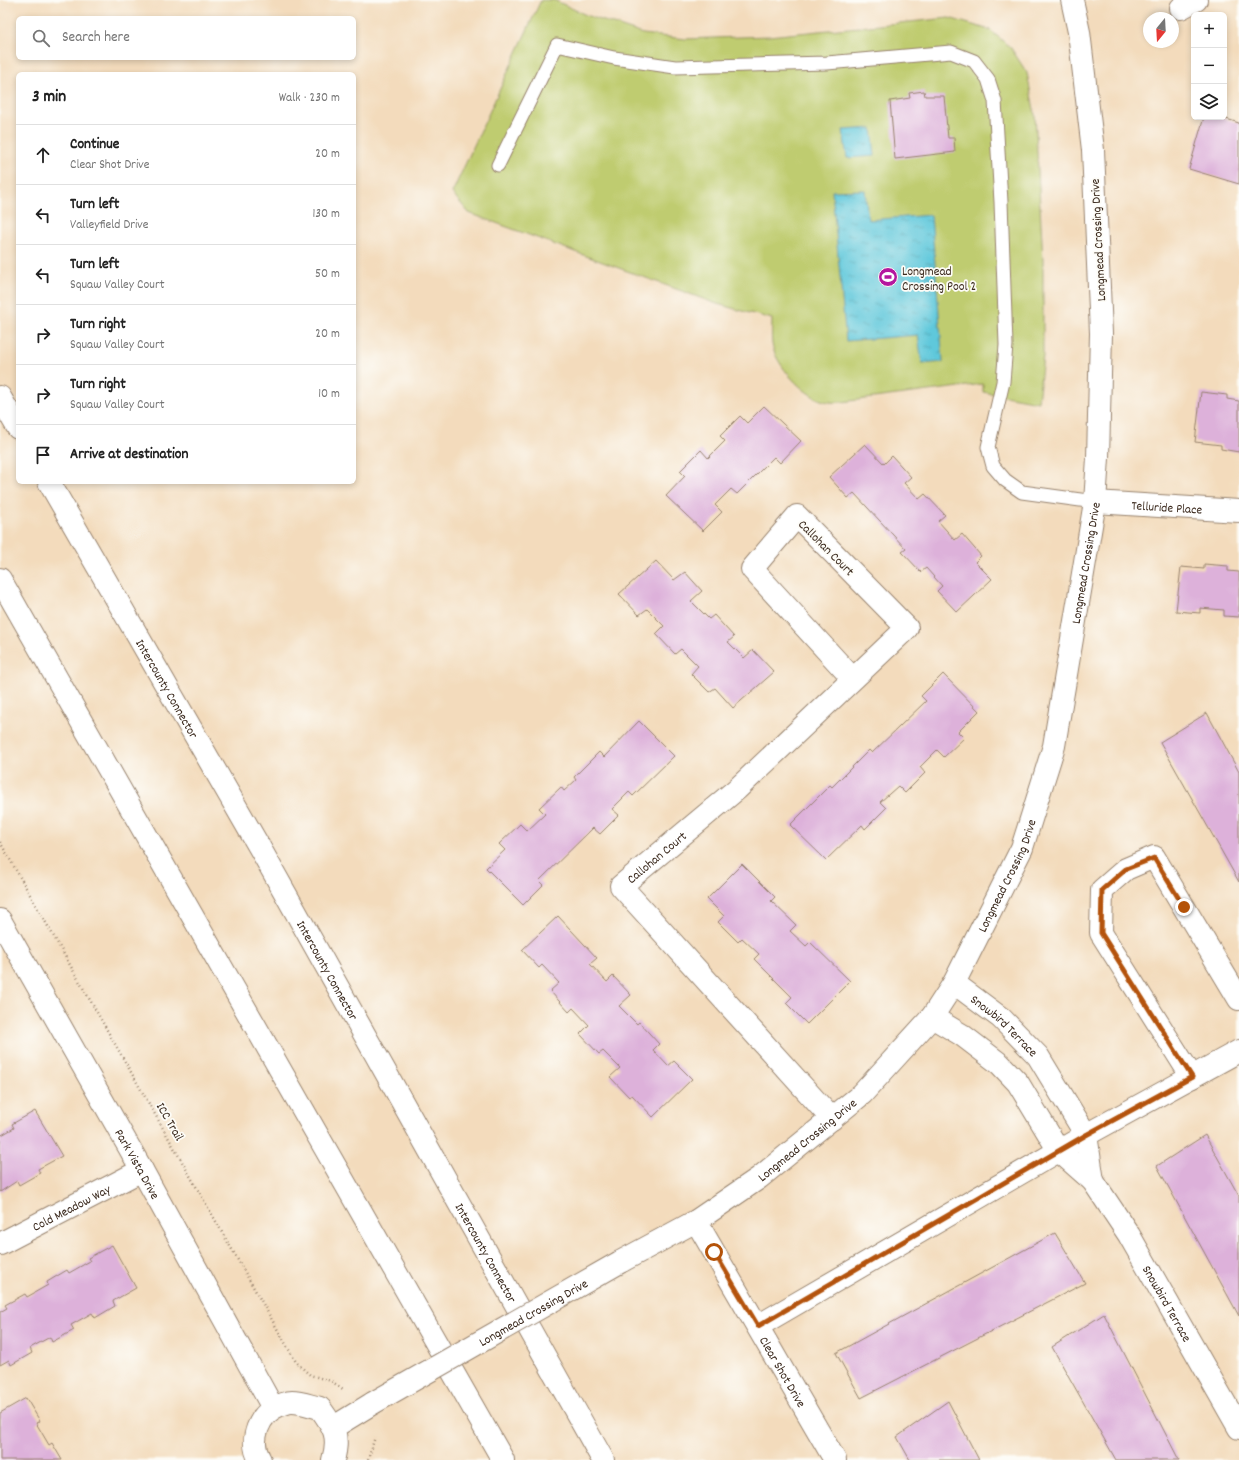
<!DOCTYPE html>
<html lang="en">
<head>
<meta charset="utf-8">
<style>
	:root { --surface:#fff; --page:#f6f6f6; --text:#222; --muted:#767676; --line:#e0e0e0 }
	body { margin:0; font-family:Dekko,sans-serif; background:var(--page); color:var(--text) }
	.controls { position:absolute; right:12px; top:12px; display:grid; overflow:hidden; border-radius:6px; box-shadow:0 2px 6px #0003 }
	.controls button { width:36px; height:36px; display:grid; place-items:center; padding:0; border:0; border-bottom:1px solid var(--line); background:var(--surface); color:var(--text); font:20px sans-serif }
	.compass { position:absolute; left:1143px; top:12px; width:36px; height:36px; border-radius:50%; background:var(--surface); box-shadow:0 2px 6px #0003; rotate:198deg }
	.stop { position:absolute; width:12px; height:12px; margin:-9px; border:3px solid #b45309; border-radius:50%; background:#fff }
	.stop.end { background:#b45309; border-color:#fff; box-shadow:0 1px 4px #0008 }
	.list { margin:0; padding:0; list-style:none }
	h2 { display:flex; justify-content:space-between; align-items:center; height:52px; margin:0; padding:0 16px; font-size:17px }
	h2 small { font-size:13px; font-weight:400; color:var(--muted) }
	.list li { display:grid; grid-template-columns:26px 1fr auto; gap:12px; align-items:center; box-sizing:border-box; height:60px; padding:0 16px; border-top:1px solid var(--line) }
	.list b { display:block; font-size:15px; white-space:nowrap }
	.list p { margin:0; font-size:13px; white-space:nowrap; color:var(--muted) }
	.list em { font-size:13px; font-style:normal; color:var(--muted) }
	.icon { flex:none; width:22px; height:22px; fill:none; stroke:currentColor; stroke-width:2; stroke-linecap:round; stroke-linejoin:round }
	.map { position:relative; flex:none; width:1239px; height:1460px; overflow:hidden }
	.search { position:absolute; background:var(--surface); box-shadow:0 2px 6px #0003; left:16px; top:16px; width:340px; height:44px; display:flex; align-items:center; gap:10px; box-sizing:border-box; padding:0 14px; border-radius:6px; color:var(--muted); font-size:15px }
	.panel { position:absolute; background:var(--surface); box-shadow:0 2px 6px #0003; left:16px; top:72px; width:340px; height:412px; border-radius:6px }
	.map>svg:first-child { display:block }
	.green { fill:#bfcc6f; stroke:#7d7b46 }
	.water { fill:url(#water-ripples); stroke:#4d797c }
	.building { fill:#ddb1da }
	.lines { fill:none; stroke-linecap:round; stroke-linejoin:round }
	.service-casing { stroke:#97826d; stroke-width:15 }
	.minor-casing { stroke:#97826d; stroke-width:24 }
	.tertiary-casing { stroke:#97826d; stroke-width:24 }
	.motorway-casing { stroke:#97826d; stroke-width:24 }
	.path { stroke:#97826d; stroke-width:2.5; stroke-dasharray:1 3; stroke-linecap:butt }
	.service { stroke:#fff; stroke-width:13 }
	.minor { stroke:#fff; stroke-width:22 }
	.tertiary { stroke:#fff; stroke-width:22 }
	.motorway { stroke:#fff; stroke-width:22 }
	.tertiary-bridge-casing { stroke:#97826d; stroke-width:24; stroke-linecap:butt }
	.tertiary-bridge { stroke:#fff; stroke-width:22 }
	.route { stroke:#b45309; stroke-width:5 }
	.labels { text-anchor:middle; stroke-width:3.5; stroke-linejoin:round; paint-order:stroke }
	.street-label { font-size:13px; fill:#3b2a1e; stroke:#fdfcf7 }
	.poi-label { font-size:13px; fill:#3b2a1e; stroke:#fdfcf7; text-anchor:start }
</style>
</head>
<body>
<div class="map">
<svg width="1239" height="1460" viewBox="0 0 1239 1460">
	<defs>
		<pattern id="water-ripples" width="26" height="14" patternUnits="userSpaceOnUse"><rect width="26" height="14" fill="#5fc8db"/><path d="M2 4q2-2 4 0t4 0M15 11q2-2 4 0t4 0" fill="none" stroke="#50a3b1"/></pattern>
	</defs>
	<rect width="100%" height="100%" fill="#fdfcf7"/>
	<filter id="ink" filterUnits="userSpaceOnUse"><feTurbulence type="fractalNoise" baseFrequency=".025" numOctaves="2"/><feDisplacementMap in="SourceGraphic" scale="8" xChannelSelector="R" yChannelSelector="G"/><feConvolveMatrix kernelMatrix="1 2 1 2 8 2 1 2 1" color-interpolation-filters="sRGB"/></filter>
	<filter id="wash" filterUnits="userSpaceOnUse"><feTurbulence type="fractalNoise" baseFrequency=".012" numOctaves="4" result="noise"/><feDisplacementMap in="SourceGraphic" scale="16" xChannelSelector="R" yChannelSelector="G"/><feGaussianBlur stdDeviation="0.9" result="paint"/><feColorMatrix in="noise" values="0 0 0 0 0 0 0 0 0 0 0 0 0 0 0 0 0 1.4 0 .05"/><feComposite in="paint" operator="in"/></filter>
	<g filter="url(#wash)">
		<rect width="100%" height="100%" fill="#f3dbbc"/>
		<path class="green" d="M 541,0 L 554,0 L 586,15 L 643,34 L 685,39 L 769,36 L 949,18 L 990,30 L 1011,48 L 1027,73 L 1035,115 L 1043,260 L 1043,356 L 1038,402 L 983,392 L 983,384 L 842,402 C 837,402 830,403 824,401 C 804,396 775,364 772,344 C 771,336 772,327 772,319 L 717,304 L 469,213 L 452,193 Z"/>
		<g class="water">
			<polygon points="872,128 875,156 847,158 843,130"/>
			<polygon points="865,190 868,220 931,215 943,362 922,364 918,335 846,341 832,191"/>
		</g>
		<g id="blocks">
			<g class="building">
				<polygon points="924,91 925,96 944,96 948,138 954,138 955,152 895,159 890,101 910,98 909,93"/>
				<polygon points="1204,117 1220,117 1239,123 1239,184 1189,169"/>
				<polygon points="1201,392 1227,395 1227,399 1239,401 1239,452 1221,449 1221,445 1195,442"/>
				<polygon points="764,406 801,441 780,463 774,457 737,494 731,489 715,505 722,512 703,531 666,496 685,476 680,471 701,450 708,458 725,441 720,436 740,416 747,423"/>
				<polygon points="865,444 884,464 892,456 911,477 904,483 919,499 925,494 945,515 938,521 955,540 962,534 981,556 975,562 992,579 957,612 937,591 942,586 926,568 921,572 902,552 906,549 854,493 848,498 829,477"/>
				<polygon points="656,561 674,580 685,572 702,591 691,601 709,619 714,615 734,637 728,642 744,658 753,650 774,672 733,708 715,688 709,692 691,674 698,666 681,649 675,654 656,634 664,626 647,609 639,615 619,594"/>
				<polygon points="1204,564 1228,566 1228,571 1239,572 1239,617 1224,616 1224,610 1200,608 1200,613 1176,611 1181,567 1204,569"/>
				<polygon points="943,674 979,711 958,732 964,738 944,757 937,750 920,767 925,773 905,793 898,786 880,802 886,808 865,829 862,825 826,860 790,825 830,785 832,787 869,750 872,753 926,701 921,696"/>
				<polygon points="1207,713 1239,772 1239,882 1160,742"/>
				<polygon points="639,721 674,756 633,796 629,792 612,809 619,815 600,834 593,828 539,881 543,885 523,905 486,868 505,850 499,844 520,824 527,831 545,814 539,808 561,787 564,791 576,780 574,777 599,752 604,757"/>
				<polygon points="742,864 775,897 771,901 796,925 790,931 806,946 810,942 850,981 807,1024 786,1003 792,997 754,959 759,954 742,938 738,942 718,922 724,916 707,899"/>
				<polygon points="558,916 597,958 590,964 607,982 613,976 631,995 619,1006 637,1024 639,1022 659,1044 653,1050 668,1066 674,1061 692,1079 653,1117 632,1095 629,1097 610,1077 620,1068 603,1051 599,1054 580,1034 589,1025 573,1008 569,1012 550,991 559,983 542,965 539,968 522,950"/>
				<polygon points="35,1111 62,1156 38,1169 40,1173 19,1185 17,1181 0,1192 0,1136 14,1128 12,1124"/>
				<polygon points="1205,1135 1239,1196 1239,1316 1157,1166"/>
				<polygon points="1055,1233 1085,1283 861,1398 836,1353"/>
				<polygon points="112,1245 136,1288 113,1301 115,1306 95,1318 92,1313 71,1325 74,1330 52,1342 50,1337 30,1348 32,1353 11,1365 9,1360 0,1365 0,1312 7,1308 5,1305 25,1294 27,1297 48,1285 47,1282 67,1270 69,1273 90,1261 88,1258"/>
				<polygon points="1104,1314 1179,1460 1116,1460 1052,1347"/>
				<polygon points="26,1398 40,1421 36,1423 49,1445 52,1443 62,1460 0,1460 0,1413"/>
				<polygon points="948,1401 979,1460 910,1460 897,1437"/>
			</g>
		</g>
	</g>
	<g filter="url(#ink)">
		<use href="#blocks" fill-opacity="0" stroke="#97826d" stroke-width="1"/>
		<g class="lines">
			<defs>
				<polyline id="service" points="498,165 557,45 614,58 675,67 827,63 951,52 974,61 988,79 995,101 1001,202 1006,345 1003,382 988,447 993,466 1005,480 1022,492 1095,502"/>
				<g id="minor">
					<polyline points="1181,8 1196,0"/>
					<path id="s1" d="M 1095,502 L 1239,511"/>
					<path id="s2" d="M 954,983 L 1001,1018 L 1038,1056 L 1086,1135 L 1093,1181"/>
					<path id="s3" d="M 932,1017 L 962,1035 L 1000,1064 L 1018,1083 L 1059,1151 L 1093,1181 L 1129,1235 L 1239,1428"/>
					<polyline points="1192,1077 1101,933 1102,890 1126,869 1154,857 1239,999"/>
					<path id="s4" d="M 832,1119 L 621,886 L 737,789 L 907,628 L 797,516 L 752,569 L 853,679"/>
					<path id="s5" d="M 696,1221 L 835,1460"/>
					<path id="s6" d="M 0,1244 L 142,1170"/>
					<polyline points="758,1326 1086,1135 1239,1051"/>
				</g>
				<g id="tertiary">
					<path id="s7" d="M 0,920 L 142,1170 L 273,1408"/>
					<path id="s8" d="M 620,1262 L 696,1221 L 759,1178 L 862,1094 L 932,1017 L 954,983 L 1022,848 L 1054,746 L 1095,502 L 1098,458 L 1101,333 L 1093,150 L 1079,32 L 1072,0"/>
					<polyline points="334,1427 373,1403"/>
					<path d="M 260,1460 C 248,1440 259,1413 280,1405 C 284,1404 288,1402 292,1402 C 301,1402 311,1406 320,1408 C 334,1427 340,1436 333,1460"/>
				</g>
				<g id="motorway">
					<polyline points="0,397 18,428"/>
					<path id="s9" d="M 49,482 L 261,850 L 603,1460"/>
					<polyline points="0,579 503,1460"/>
				</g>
			</defs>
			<use href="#service" class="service-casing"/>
			<use href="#minor" class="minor-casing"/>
			<use href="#tertiary" class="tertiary-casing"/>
			<use href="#motorway" class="motorway-casing"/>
			<g class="path">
				<polyline points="0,842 296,1362 310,1375 331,1381 343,1389"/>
				<polyline points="368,1460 375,1437"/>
			</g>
			<use href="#service" class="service"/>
			<use href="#minor" class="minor"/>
			<use href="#tertiary" class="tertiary"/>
			<use href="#motorway" class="motorway"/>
			<defs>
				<g id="tertiary-bridge">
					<path id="s10" d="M 373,1403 L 620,1262"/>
				</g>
			</defs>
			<use href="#tertiary-bridge" class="tertiary-bridge-casing"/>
			<use href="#tertiary-bridge" class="tertiary-bridge"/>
		</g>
	</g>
	<g class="lines" filter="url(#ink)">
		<polyline class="route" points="714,1252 758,1326 1086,1135 1192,1077 1101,933 1102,890 1126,869 1154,858 1184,907"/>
	</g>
	<defs>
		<symbol id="stadium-disc" viewBox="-11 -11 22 22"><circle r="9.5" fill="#b5179e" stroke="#fdfcf7"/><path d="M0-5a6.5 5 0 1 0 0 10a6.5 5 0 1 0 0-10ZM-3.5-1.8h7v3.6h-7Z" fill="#fff"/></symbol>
	</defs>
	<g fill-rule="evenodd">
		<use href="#stadium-disc" x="877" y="266" width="22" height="22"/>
	</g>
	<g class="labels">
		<g class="street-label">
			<text transform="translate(1097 240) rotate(-93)" y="5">Longmead Crossing Drive</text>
			<text dy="5" stroke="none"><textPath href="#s1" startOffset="72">Telluride Place</textPath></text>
			<text transform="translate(827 547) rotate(45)" y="5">Callohan Court</text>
			<text dy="5" stroke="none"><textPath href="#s8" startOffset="884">Longmead Crossing Drive</textPath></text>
			<text dy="5" stroke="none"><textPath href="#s9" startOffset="238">Intercounty Connector</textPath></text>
			<text dy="5" stroke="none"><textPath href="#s4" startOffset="360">Callohan Court</textPath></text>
			<text dy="5" stroke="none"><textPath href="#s8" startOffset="560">Longmead Crossing Drive</textPath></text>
			<text dy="5" stroke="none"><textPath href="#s9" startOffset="562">Intercounty Connector</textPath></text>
			<text dy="5" stroke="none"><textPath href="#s2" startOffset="66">Snowbird Terrace</textPath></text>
			<text transform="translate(171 1121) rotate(60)" y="5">ICC Trail</text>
			<text dy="5" stroke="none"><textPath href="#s8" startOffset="224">Longmead Crossing Drive</textPath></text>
			<text dy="5" stroke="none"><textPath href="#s7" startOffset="280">Park Vista Drive</textPath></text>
			<text dy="5" stroke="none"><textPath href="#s6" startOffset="80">Cold Meadow Way</textPath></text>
			<text dy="5" stroke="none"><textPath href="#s9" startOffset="886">Intercounty Connector</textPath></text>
			<text dy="5" stroke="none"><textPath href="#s3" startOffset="377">Snowbird Terrace</textPath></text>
			<text dy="5" stroke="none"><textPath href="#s10" startOffset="184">Longmead Crossing Drive</textPath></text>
			<text dy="5" stroke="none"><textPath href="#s5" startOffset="174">Clear Shot Drive</textPath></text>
		</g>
		<g class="poi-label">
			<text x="902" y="275">Longmead<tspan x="902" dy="15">Crossing Pool 2</tspan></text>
		</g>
	</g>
</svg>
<div class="controls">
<button>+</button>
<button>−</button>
<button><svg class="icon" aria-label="layers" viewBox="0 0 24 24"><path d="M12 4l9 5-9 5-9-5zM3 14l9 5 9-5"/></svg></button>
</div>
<svg class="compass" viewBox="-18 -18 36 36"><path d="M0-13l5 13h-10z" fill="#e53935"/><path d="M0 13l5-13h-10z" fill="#767676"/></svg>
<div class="stop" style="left:714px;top:1252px"></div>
<div class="stop end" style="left:1184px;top:907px"></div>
<div class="search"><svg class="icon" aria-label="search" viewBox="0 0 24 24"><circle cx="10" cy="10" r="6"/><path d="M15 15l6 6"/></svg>Search here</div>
<section class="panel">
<h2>3 min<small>Walk · 230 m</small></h2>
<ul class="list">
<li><svg class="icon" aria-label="ahead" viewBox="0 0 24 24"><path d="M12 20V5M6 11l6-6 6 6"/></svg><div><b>Continue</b><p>Clear Shot Drive</p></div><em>20 m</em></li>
<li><svg class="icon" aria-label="left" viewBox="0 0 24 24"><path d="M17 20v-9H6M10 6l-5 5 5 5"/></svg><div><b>Turn left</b><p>Valleyfield Drive</p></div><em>130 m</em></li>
<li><svg class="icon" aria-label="left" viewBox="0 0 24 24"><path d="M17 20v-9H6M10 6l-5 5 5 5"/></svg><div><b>Turn left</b><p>Squaw Valley Court</p></div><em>50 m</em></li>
<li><svg class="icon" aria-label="right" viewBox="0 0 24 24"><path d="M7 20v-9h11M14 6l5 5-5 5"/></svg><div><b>Turn right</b><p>Squaw Valley Court</p></div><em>20 m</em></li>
<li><svg class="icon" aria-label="right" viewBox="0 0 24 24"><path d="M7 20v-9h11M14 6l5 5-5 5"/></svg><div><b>Turn right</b><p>Squaw Valley Court</p></div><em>10 m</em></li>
<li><svg class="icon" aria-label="arrive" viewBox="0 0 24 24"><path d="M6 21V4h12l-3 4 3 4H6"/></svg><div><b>Arrive at destination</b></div></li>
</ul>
</section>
</div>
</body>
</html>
